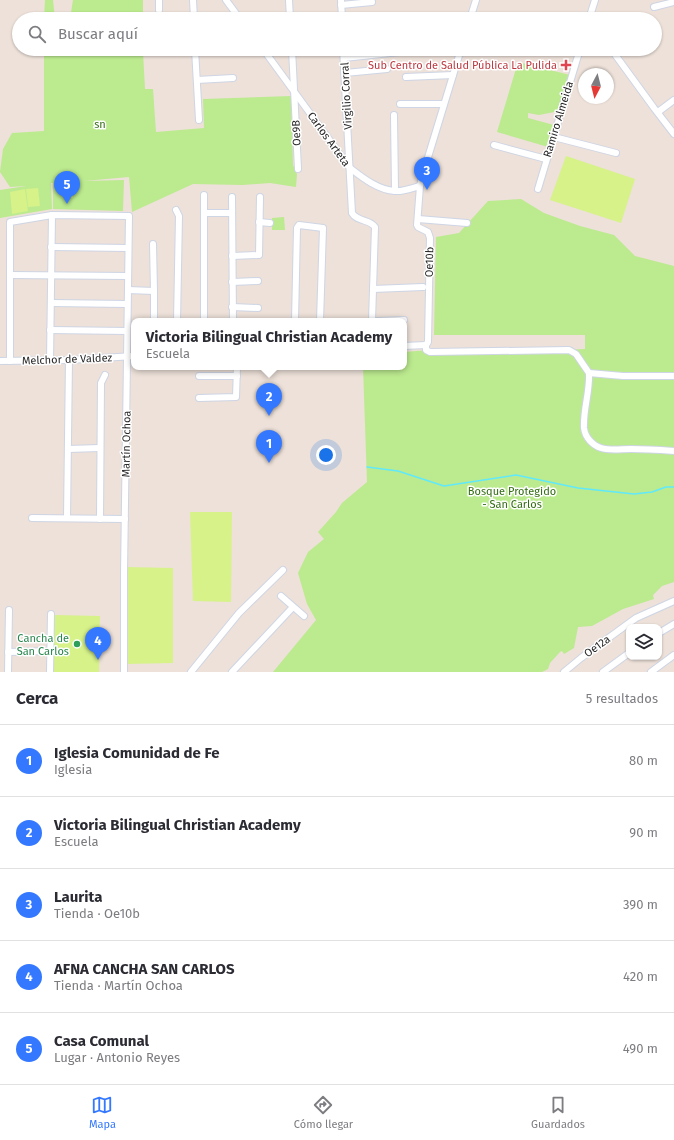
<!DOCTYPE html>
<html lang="es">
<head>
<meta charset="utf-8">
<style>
	:root { --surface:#fff; --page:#f2f2f3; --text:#2b2b33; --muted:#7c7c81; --line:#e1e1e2; --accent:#3478ff }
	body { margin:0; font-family:"Fira Sans",sans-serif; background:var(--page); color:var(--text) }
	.controls { position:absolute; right:12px; bottom:12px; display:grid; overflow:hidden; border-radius:8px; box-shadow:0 1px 3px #0004 }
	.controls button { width:36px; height:36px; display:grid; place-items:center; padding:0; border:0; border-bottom:1px solid var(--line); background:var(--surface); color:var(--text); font:20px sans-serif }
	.compass { position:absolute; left:578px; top:68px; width:36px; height:36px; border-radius:50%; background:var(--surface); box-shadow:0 1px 3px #0004; rotate:187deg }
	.you { position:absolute; left:326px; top:455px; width:14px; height:14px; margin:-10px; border:3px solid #fff; border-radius:50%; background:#1a73e8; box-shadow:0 0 0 6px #1a73e833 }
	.badge { display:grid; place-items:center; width:26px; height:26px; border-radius:50%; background:var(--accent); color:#fff; font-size:13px; font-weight:700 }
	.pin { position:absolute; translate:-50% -33px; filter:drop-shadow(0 1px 2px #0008) }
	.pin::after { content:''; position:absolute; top:21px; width:14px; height:12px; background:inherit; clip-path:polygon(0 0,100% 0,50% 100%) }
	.popup { position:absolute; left:131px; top:318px; width:276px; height:52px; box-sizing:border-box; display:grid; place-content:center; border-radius:8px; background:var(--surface); filter:drop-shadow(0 1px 3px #0005); font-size:13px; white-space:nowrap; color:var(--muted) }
	.popup b { font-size:15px; color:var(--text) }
	.popup::after { content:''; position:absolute; left:50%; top:100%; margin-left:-8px; border:8px solid transparent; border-top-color:var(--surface) }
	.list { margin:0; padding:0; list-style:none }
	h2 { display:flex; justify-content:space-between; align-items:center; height:52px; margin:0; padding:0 16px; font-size:17px }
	h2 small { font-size:13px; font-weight:400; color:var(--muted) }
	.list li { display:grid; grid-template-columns:26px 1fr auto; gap:12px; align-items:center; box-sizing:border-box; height:72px; padding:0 16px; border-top:1px solid var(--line) }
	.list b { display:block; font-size:15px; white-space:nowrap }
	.list p { margin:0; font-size:13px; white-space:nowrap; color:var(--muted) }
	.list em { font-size:13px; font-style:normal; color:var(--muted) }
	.icon { flex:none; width:22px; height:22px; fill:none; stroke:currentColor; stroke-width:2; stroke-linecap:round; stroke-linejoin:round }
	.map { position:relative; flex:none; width:674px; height:672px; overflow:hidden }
	.search { position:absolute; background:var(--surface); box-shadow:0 1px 3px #0004; left:12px; right:12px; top:12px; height:44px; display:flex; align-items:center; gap:10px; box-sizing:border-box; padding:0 14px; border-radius:22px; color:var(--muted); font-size:15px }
	.sheet { height:412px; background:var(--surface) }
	nav { display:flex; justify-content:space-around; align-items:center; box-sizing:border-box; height:56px; border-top:1px solid var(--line); background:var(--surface); font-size:11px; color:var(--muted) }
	nav a { display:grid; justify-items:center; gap:2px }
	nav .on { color:var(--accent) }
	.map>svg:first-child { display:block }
	.green { fill:#bcea8f }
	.pitch { fill:#d6f289 }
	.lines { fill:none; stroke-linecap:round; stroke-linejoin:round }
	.stream { stroke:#60e9fb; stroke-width:1.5 }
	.minor-casing { stroke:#ced5e4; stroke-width:8 }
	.minor { stroke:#fff; stroke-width:6 }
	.health-dot { fill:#e0444e; stroke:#fff; stroke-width:1.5 }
	.leisure-dot { fill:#2e9e5b; stroke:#fff; stroke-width:1.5 }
	.labels { text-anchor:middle; stroke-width:3; stroke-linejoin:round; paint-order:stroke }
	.health-label { font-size:11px; fill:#be3a42; stroke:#fff; text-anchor:end }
	.street-label { font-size:11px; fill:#292929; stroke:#fff }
	.park-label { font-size:11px; fill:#336d12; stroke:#fff }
	.leisure-label { font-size:11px; fill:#27864d; stroke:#fff; text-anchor:end }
</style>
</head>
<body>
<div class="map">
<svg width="674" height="672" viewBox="0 0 674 672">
	<rect width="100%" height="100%" fill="#ede1d9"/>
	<g class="green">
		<polygon points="45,0 53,0 55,19 44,19"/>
		<polygon points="73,0 143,0 143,19 70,19"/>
		<polygon points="44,49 171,49 143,52 145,89 153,89 156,132 204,128 203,99 291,96 293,165 297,174 296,187 270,183 242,185 193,184 132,212 129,177 84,181 124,180 123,211 53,209 53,183 51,183 52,209 0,218 0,190 26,186 10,187 0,172 3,149 12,133 44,131"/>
		<polygon points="518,62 570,75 559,111 539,115 528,113 528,118 554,125 548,147 497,132"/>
		<polygon points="521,199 544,213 580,226 614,235 635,256 674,266 674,582 662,586 653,595 654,599 623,609 592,626 578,627 574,648 564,654 562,651 560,652 550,663 548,669 542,672 273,672 316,620 307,604 298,573 308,552 324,539 318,532 336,512 342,503 367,482 363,367 404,367 404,352 442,349 514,352 585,349 585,335 434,335 436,237 459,233 488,201"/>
		<polygon points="284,217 285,230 272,230 272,218"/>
	</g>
	<g class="pitch">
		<polygon points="566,156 635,179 621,223 550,200"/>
		<rect x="63" y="184" width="10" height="14"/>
		<polygon points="38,188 40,206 28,207 26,189"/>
		<polygon points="25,189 28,211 12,214 10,192"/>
		<polygon points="190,512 232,512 231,602 193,601"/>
		<polygon points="125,567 173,568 173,663 126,664"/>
		<polygon points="54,615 100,616 99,672 54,672"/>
	</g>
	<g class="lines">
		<polyline class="stream" points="367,467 398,471 444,486 516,475 578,488 634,494 652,492 666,487 674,487"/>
		<defs>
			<g id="minor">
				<polyline points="159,0 159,10"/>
				<polyline points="193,0 194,19"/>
				<polyline points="226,0 240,19"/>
				<polyline points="289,0 290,19"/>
				<polyline points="341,0 342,19"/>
				<polyline points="341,5 372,2"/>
				<polyline points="654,7 674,2"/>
				<polyline points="470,19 476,0"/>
				<polyline points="589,19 595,0"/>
				<polyline points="195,49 199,120"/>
				<path d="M 263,49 L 350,168 C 363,178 378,190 395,191 C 403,192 412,188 420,186"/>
				<polyline points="292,49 298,169"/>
				<path d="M 343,49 L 352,213 C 357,222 370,219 375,227 L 372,321"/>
				<polyline points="611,49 654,108 674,134"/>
				<polyline points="344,58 400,52"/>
				<polyline points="345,73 387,69"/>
				<polyline points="406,77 453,75"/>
				<polyline points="197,80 233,78"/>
				<polyline points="400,104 444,104"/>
				<polyline points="658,112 674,100"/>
				<polyline points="394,115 395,191"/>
				<polyline points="554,137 616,153"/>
				<polyline points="494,145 546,159"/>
				<polyline points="538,189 580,49"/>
				<polyline points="232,197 233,321"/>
				<polyline points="176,210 179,216 177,321"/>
				<polyline points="204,213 232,213"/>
				<polyline points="418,219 467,223"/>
				<polyline points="259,222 270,223"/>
				<polyline points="51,247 128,248"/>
				<polyline points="232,256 259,255 260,197"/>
				<polyline points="10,275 128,276"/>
				<polyline points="232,282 258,281"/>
				<polyline points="373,289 423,287"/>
				<polyline points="128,290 154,291 153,244"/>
				<polyline points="51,303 127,304"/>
				<polyline points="232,307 258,308"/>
				<polyline points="154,321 154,291"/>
				<polyline points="204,321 204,195"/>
				<polyline points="295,321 297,228 299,225 323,228 320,321"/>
				<polyline points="377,321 404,320"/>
				<polyline points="50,330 127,331"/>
				<polyline points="426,345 428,342 430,238 428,232 418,227 417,225 420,186 422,177 461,49"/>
				<polyline points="426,345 426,350 430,352 569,350 576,354 589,373 623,376 674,376"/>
				<polyline points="404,346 426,345"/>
				<polyline points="0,361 69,360 134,356"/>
				<polyline points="10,361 10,222 52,215 129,216 124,574 124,672"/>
				<polyline points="50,361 52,215"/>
				<path d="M 589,373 C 590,392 583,409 584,428 C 585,437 592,445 601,448 C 610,451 621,449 631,449 C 645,449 660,450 674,451"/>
				<polyline points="199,376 237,376"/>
				<polyline points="199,398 236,397 237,367"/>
				<polyline points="68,449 100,448"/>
				<polyline points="32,518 125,519"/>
				<polyline points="67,518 69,360"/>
				<polyline points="100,519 101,383 105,375"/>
				<polyline points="281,596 304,616"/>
				<polyline points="659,633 674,624"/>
				<polyline points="8,652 51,651"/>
				<polyline points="8,672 9,610"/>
				<polyline points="50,672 51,614"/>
				<polyline points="191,672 239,613 283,570"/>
				<polyline points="232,672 293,607"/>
				<polyline points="564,672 581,658 636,618 674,601"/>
				<polyline points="603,672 629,653"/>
				<polyline points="651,672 674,655"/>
			</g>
		</defs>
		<use href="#minor" class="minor-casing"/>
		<use href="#minor" class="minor"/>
	</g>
	<path class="health-dot" d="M564 59h4v4h4v4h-4v4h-4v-4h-4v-4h4z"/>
	<circle class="leisure-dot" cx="77" cy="644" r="4"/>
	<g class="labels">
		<g class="health-label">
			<text x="557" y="69">Sub Centro de Salud Pública La Pulida</text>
		</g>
		<g class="street-label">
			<text transform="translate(346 96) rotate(-93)" y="4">Virgilio Corral</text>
			<text transform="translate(558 119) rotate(-73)" y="4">Ramiro Almeida</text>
			<text transform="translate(296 133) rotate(-92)" y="4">Oe9B</text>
			<text transform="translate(329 139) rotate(54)" y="4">Carlos Arteta</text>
			<text transform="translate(429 262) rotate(-89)" y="4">Oe10b</text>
			<text transform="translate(67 359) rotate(-2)" y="4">Melchor de Valdez</text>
			<text transform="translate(126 444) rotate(-89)" y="4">Martín Ochoa</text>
			<text transform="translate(597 646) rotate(-36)" y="4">Oe12a</text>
		</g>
		<g class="park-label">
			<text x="100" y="128">sn</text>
			<text x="512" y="495">Bosque Protegido<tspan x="512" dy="13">- San Carlos</tspan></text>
		</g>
		<g class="leisure-label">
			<text x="69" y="642">Cancha de<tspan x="69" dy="13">San Carlos</tspan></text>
		</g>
	</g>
</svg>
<div class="controls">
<button><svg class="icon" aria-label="layers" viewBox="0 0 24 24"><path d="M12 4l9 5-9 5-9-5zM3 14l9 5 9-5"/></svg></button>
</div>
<svg class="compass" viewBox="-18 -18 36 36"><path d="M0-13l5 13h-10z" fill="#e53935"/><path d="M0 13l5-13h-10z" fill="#7c7c81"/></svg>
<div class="you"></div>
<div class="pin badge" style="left:269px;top:463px">1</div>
<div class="pin badge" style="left:269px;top:416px">2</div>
<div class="popup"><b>Victoria Bilingual Christian Academy</b>Escuela</div>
<div class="pin badge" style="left:427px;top:190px">3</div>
<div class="pin badge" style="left:98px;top:660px">4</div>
<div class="pin badge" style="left:67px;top:204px">5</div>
<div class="search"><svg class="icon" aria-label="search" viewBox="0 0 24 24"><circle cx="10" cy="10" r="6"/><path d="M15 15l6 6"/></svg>Buscar aquí</div>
</div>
<section class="sheet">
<h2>Cerca<small>5 resultados</small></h2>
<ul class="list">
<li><span class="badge">1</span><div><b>Iglesia Comunidad de Fe</b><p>Iglesia</p></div><em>80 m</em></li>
<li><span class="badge">2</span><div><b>Victoria Bilingual Christian Academy</b><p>Escuela</p></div><em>90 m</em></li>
<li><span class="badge">3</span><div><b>Laurita</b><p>Tienda · Oe10b</p></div><em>390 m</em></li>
<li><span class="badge">4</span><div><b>AFNA CANCHA SAN CARLOS</b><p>Tienda · Martín Ochoa</p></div><em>420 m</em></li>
<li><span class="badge">5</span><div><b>Casa Comunal</b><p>Lugar · Antonio Reyes</p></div><em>490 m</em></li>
</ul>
</section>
<nav>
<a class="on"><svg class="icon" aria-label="map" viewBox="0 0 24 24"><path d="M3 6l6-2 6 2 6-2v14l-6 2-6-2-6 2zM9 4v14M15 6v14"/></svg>Mapa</a>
<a><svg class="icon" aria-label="directions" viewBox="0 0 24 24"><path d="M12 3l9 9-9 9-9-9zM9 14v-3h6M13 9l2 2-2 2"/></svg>Cómo llegar</a>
<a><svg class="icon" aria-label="saved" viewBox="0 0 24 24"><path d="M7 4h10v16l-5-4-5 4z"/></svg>Guardados</a>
</nav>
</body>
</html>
